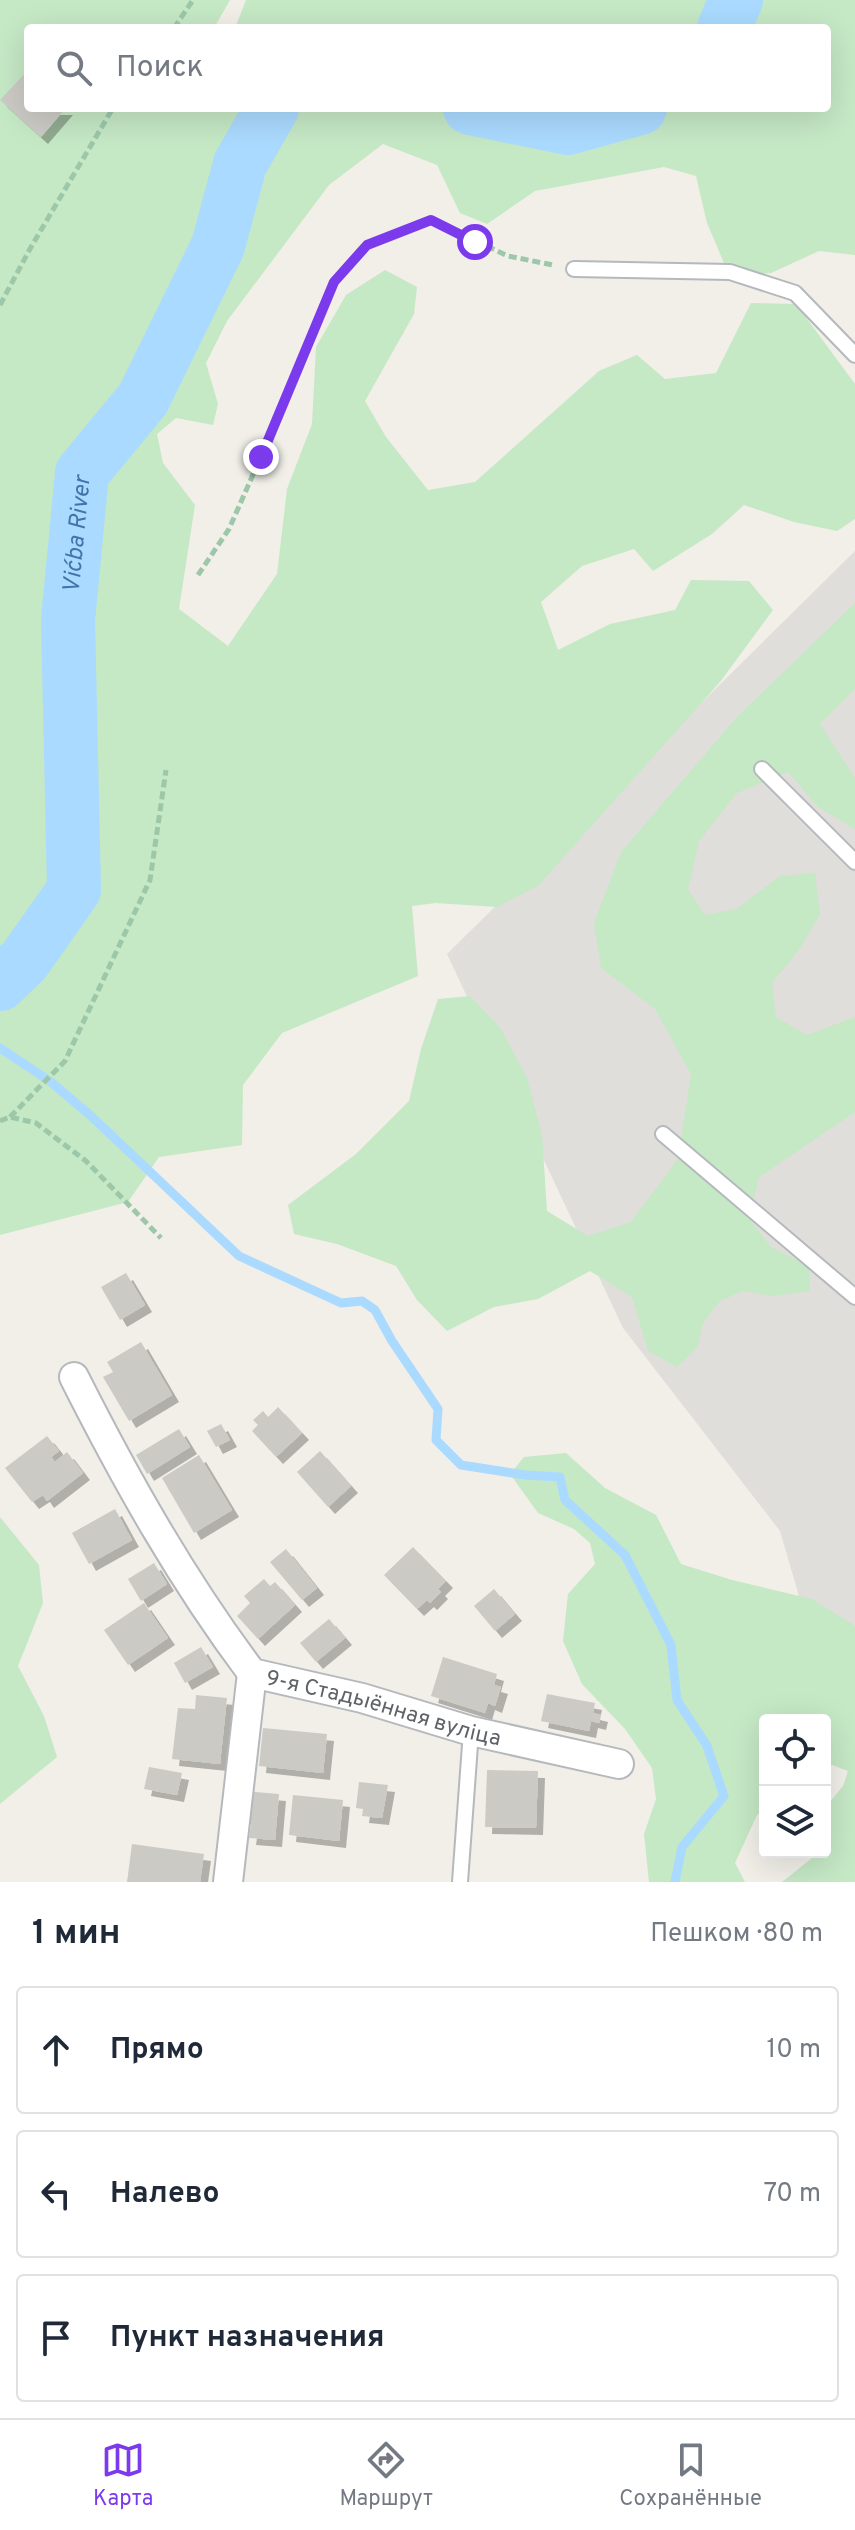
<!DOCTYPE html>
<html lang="ru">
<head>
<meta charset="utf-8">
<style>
	:root { --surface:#fff; --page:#f2f2f3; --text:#1f2937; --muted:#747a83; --line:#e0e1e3; --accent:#7c3aed }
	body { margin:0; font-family:Overpass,sans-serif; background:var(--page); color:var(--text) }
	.controls { position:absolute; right:24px; bottom:24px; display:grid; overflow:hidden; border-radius:8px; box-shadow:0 8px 32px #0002 }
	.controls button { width:72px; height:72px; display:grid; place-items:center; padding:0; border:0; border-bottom:2px solid var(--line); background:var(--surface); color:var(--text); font:40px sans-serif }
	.stop { position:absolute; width:24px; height:24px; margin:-18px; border:6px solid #7c3aed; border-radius:50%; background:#fff }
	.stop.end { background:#7c3aed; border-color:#fff; box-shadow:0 2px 8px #0008 }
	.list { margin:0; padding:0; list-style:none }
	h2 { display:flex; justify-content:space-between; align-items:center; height:104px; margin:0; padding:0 32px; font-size:34px }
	h2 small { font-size:26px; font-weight:400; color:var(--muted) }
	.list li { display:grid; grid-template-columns:52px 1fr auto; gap:24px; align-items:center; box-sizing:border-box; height:128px; margin:0 16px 16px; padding:0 16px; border:2px solid var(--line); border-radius:8px }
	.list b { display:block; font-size:30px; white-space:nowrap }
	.list em { font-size:26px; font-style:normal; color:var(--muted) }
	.icon { flex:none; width:44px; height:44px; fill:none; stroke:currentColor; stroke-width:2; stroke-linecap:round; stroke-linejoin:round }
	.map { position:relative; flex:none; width:855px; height:1882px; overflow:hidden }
	.search { position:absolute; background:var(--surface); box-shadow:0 8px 32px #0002; left:24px; right:24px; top:24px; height:88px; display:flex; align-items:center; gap:20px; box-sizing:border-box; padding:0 28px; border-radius:8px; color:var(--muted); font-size:30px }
	.sheet { height:536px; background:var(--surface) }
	nav { display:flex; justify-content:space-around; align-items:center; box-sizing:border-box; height:112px; border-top:2px solid var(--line); background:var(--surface); font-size:22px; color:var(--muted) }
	nav a { display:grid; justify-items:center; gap:4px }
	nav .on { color:var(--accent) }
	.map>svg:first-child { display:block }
	.industrial { fill:#e0deda }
	.green { fill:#c5e8c5 }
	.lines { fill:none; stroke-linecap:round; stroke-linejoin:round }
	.stream { stroke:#aadaff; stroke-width:9 }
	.river { stroke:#aadaff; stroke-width:54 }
	.building { fill:#cccac5; filter:url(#shadow) }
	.lane-casing { stroke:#b5b8bc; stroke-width:18 }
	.street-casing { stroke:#b5b8bc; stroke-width:32 }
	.path { stroke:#9cc7a9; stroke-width:5; stroke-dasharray:8 4; stroke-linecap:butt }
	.lane { stroke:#fff; stroke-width:14 }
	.street { stroke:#fff; stroke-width:28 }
	.route { stroke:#7c3aed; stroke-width:10 }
	.labels { text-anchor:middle; stroke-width:6; stroke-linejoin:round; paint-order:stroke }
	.street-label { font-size:22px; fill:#5f6368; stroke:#fff }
	.water-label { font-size:24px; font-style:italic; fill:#4174aa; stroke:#fff }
</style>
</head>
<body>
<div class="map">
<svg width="855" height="1882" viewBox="0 0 855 1882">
	<defs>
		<filter id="shadow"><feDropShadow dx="7" dy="7" stdDeviation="0" flood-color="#0004"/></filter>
	</defs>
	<rect width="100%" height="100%" fill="#f1efe8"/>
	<polygon class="industrial" points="855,551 855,1788 780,1531 623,1328 447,954"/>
	<g class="green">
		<polygon points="0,0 230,0 214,28 28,28 28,108 827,108 827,28 235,28 246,0 855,0 855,255 819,251 771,273 730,277 707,223 696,176 664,167 535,191 487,224 460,213 437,165 383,144 329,185 227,321 206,363 218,404 213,425 176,418 157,434 163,463 195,505 179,609 228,646 277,574 287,489 312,424 316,347 346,295 385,270 417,287 414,314 365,401 386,437 428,490 475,482 599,371 637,355 665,379 716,373 751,303 796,304 855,384 855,519 837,531 794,522 744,505 712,534 653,571 634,549 582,566 541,602 558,650 610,624 675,610 691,580 749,581 773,610 720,682 538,886 497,907 436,903 412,906 418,976 282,1033 243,1085 242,1145 159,1157 128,1202 0,1235"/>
		<polygon points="855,603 855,689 820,724 855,778 855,829 818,807 788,772 737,793 699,841 688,889 705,915 736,909 780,876 815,873 820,914 801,947 772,983 776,1017 807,1035 855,1017 855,1112 759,1177 749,1218 771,1247 809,1266 810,1291 773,1296 743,1291 720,1301 703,1323 697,1348 677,1367 648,1351 632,1297 590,1271 538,1299 494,1307 447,1331 417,1300 396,1266 337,1244 294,1234 288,1205 356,1154 409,1101 421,1049 438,999 470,996 501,1029 527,1078 542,1135 547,1211 588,1236 631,1222 678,1159 691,1074 655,1009 601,968 594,923 621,852 738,716"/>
		<polygon points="566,1453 605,1488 656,1515 681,1564 732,1580 812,1599 855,1626 855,1882 782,1882 812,1858 814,1852 825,1852 825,1808 843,1786 848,1771 832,1765 825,1769 825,1720 765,1720 765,1809 757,1815 735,1863 745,1882 649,1882 644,1834 656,1799 652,1768 625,1729 582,1684 563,1641 568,1594 595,1564 590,1543 574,1529 538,1513 510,1474 524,1457"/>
		<polygon points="0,1517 39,1565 43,1603 18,1666 44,1716 57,1757 0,1804"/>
	</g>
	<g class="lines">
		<polyline class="stream" points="0,1048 51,1082 90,1115 239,1256 341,1303 362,1301 375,1310 392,1341 438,1409 436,1440 461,1465 525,1475 560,1477 565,1500 625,1555 671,1645 677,1700 707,1746 724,1796 682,1847 675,1882"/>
		<g class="river">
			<polyline points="724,28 736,0"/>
			<polyline points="470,108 568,128 640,108"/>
			<path id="s1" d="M 0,984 L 24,961 L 74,890 L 68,620 L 82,473 L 143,399 L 218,246 L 240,164 L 272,108"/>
		</g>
	</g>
	<g class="building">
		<polygon points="28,70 28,108 66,108 41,137 0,100"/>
		<polygon points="126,1273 145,1305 120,1320 101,1287"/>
		<polygon points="141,1342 172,1395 129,1421 103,1377 113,1372 107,1362"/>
		<polygon points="278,1407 302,1433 276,1457 252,1431 258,1425 253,1420 263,1411 268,1417"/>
		<polygon points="221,1424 230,1440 216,1447 207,1431"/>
		<polygon points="179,1429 190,1447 147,1474 136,1455"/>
		<polygon points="47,1436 59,1451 51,1457 55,1462 67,1452 83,1473 47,1501 43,1495 32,1502 5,1468"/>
		<polygon points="320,1451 351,1486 328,1507 297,1472"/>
		<polygon points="199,1455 232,1510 194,1533 162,1478"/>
		<polygon points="115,1509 132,1540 89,1564 72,1533"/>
		<polygon points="413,1547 446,1581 438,1589 441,1592 430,1603 427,1600 417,1609 384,1575"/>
		<polygon points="286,1549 317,1588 302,1600 270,1562"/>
		<polygon points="154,1563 167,1584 141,1601 128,1579"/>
		<polygon points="264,1579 270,1586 275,1582 295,1605 258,1639 237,1616 250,1603 244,1596"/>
		<polygon points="494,1589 515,1614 495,1631 474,1606"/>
		<polygon points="144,1603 168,1638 128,1665 104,1630"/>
		<polygon points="329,1619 345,1638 316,1662 300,1643"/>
		<polygon points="201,1647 213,1667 185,1683 174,1663"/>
		<polygon points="443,1657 497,1674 494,1685 501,1687 495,1706 488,1703 485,1713 431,1696"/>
		<polygon points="547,1694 595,1703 593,1713 601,1715 599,1723 591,1721 589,1731 541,1721"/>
		<polygon points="196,1695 227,1698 220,1764 172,1759 178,1708 195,1709"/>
		<polygon points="263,1728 327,1734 323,1773 259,1766"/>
		<polygon points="149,1767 182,1773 177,1795 144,1789"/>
		<polygon points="487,1770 538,1771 536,1828 485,1827"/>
		<polygon points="359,1782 388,1785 382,1818 362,1816 363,1809 356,1808"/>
		<polygon points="244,1791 279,1794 275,1840 249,1838 252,1818 242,1817"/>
		<polygon points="293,1795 343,1800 339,1841 289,1835"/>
		<polygon points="132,1844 204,1854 200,1882 127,1882"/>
	</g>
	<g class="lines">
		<defs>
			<g id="lane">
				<polyline points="574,269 730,272 795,293 855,355"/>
				<polyline points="762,769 855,862"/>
				<polyline points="663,1134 855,1297"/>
				<polyline points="460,1882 471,1731"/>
			</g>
			<g id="street">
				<path id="s2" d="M 74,1377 C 126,1480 182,1580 252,1673 L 362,1698 L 471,1731 L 619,1764"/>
				<polyline points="228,1882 252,1673"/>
			</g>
		</defs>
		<use href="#lane" class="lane-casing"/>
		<use href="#street" class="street-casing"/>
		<g class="path">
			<polyline points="174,28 193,0"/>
			<polyline points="0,305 31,247 113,108"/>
			<polyline points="198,575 229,529 297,375 334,282 367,245 431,220 508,256 553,265"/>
			<polyline points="10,1117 65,1061 150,880 166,770"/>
			<polyline points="0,1121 10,1117 36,1123 86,1161 161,1238"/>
		</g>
		<use href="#lane" class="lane"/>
		<use href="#street" class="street"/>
	</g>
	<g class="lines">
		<polyline class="route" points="261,457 334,282 367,245 431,220 475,242"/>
	</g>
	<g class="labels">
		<g class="street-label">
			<text dy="8" stroke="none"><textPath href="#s2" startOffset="482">9-я Стадыённая вуліца</textPath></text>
		</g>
		<g class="water-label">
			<text dy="8" stroke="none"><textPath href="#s1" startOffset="476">Vićba River</textPath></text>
		</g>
	</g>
</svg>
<div class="controls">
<button><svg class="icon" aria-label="locate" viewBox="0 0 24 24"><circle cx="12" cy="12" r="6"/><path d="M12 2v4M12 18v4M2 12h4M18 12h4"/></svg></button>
<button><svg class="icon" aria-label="layers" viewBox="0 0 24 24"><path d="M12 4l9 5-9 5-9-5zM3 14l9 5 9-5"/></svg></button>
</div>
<div class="stop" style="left:475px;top:242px"></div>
<div class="stop end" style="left:261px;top:457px"></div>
<div class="search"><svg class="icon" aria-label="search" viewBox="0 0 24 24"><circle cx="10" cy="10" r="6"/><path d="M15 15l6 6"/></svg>Поиск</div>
</div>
<section class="sheet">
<h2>1 мин<small>Пешком · 80 m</small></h2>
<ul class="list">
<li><svg class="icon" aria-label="ahead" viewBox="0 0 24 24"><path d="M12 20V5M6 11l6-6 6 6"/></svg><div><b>Прямо</b></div><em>10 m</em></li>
<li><svg class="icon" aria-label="left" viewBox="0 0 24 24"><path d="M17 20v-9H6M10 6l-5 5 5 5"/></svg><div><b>Налево</b></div><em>70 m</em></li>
<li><svg class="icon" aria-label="arrive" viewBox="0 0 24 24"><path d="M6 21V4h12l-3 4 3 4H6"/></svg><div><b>Пункт назначения</b></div></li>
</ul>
</section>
<nav>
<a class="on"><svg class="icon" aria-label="map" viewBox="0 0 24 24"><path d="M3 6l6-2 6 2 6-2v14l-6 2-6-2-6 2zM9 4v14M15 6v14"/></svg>Карта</a>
<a><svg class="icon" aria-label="directions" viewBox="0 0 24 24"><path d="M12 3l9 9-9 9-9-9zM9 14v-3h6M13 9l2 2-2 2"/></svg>Маршрут</a>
<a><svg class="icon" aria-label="saved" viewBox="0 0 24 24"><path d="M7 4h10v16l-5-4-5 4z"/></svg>Сохранённые</a>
</nav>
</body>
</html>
